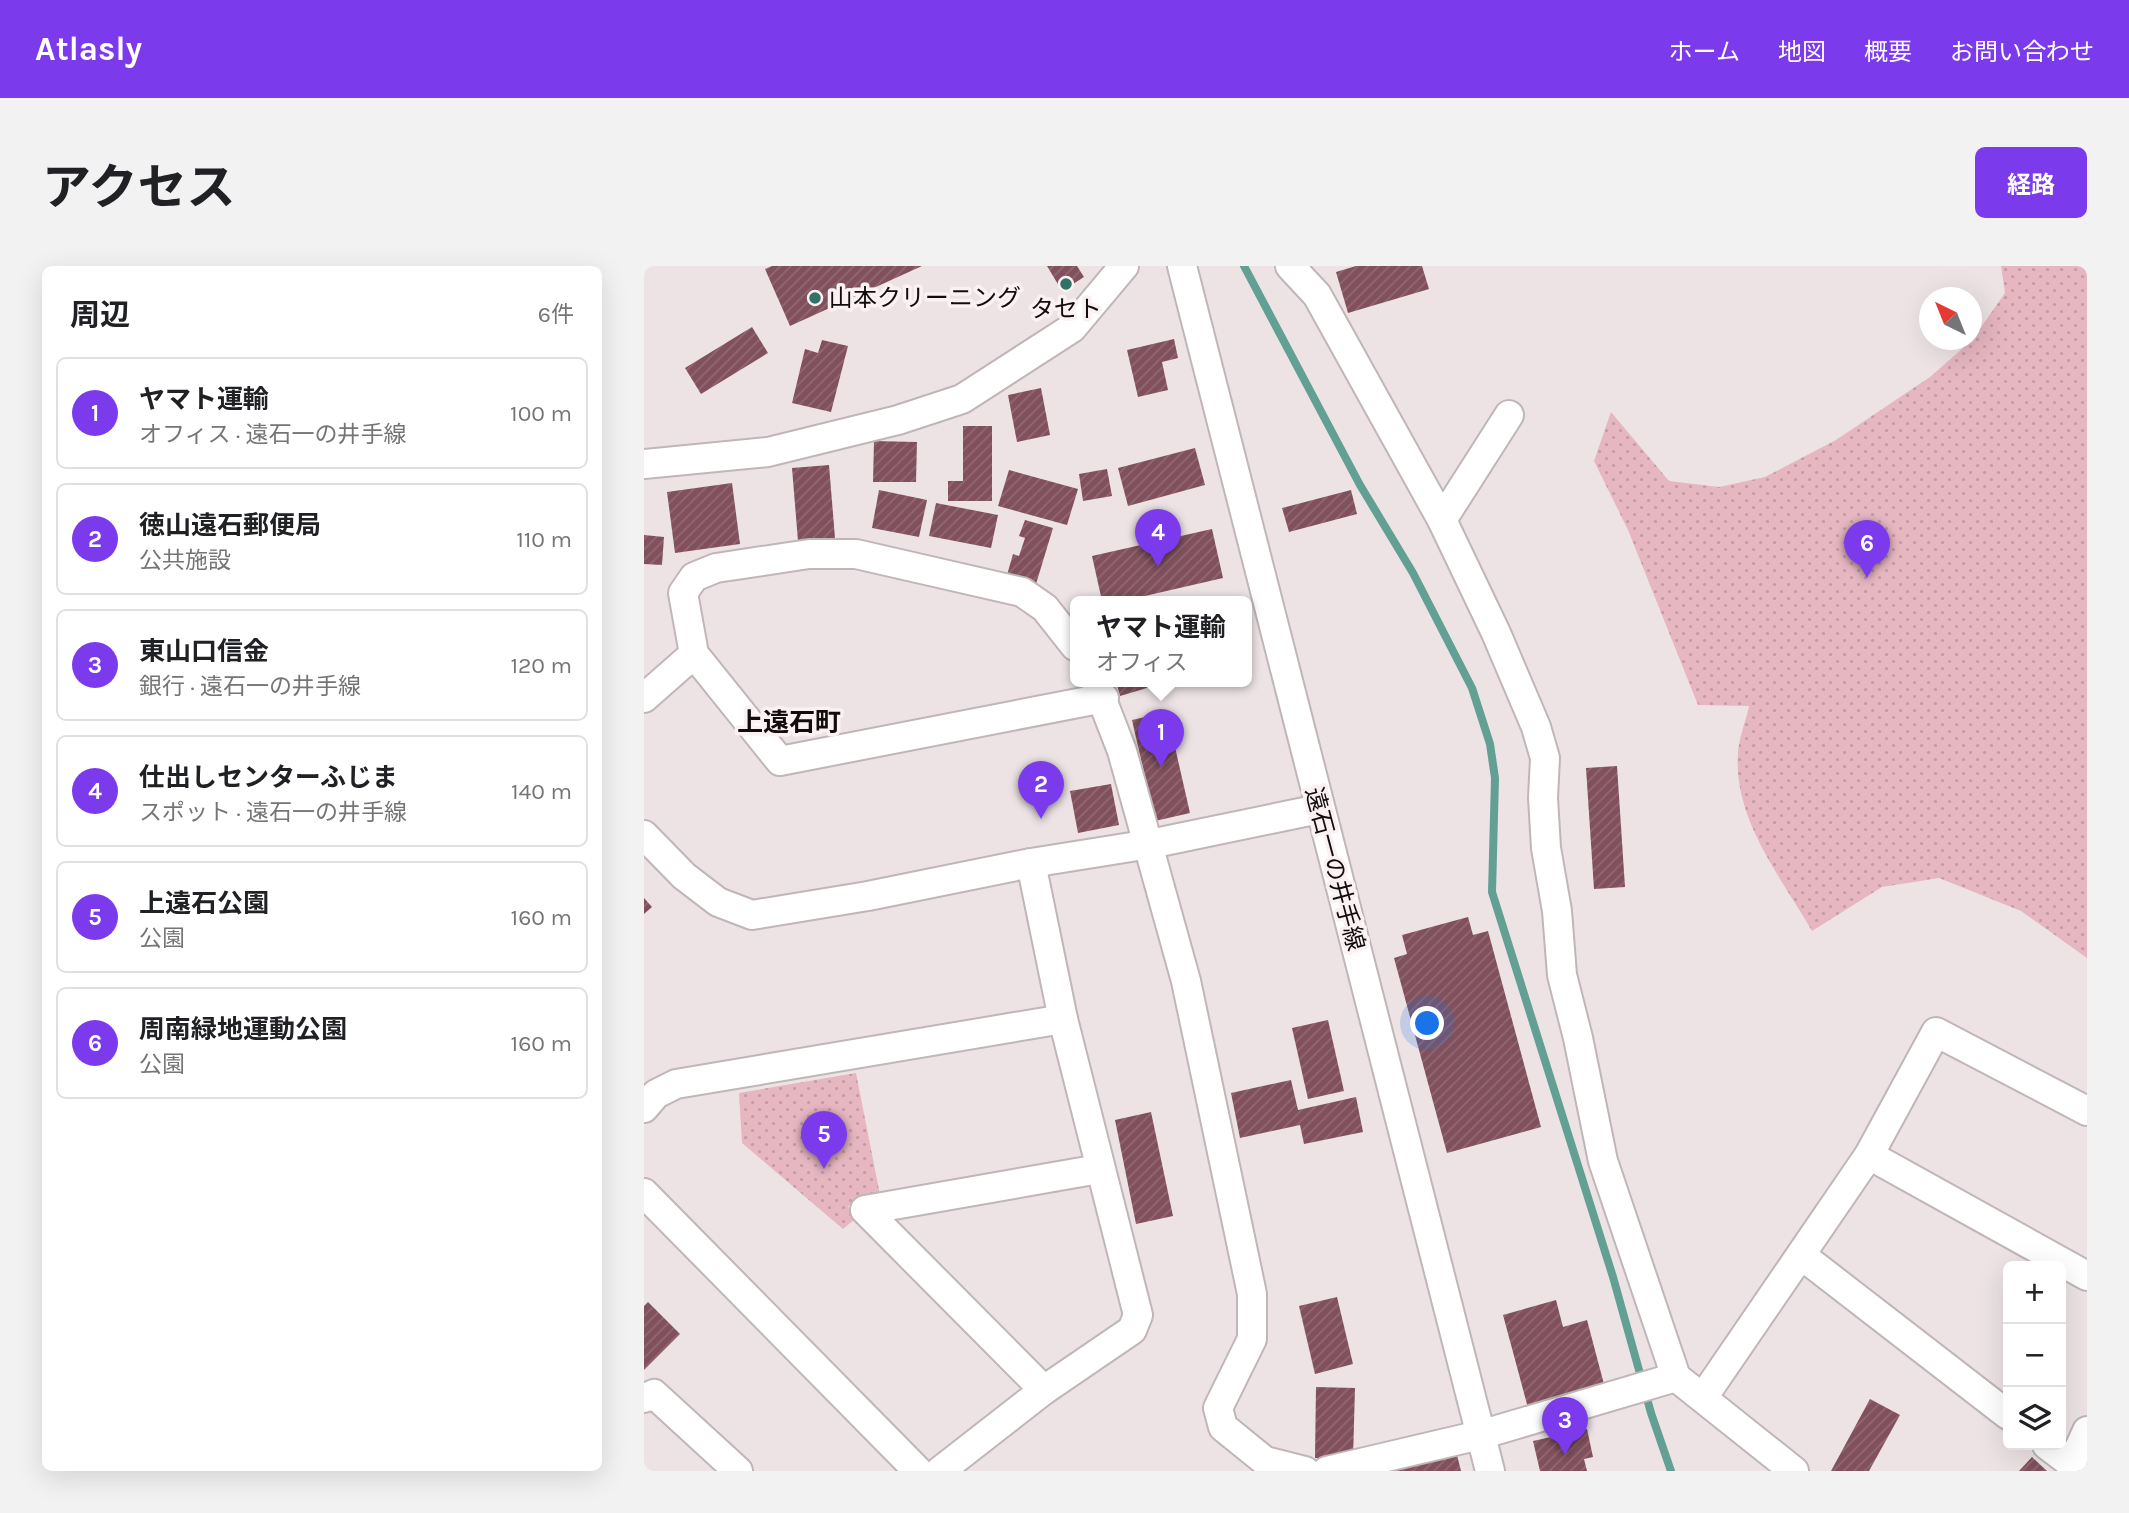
<!DOCTYPE html>
<html lang="ja">
<head>
<meta charset="utf-8">
<style>
	:root { --surface:#fff; --page:#f2f2f2; --text:#202124; --muted:#757577; --line:#e0e0e0; --accent:#7c3aed }
	body { margin:0; font-family:Karla,"Noto Sans JP",sans-serif; background:var(--page); color:var(--text) }
	.controls { position:absolute; right:21px; bottom:21px; display:grid; overflow:hidden; border-radius:10px; box-shadow:0 7px 28px #0002 }
	.controls button { width:63px; height:63px; display:grid; place-items:center; padding:0; border:0; border-bottom:2px solid var(--line); background:var(--surface); color:var(--text); font:35px sans-serif }
	.compass { position:absolute; left:1275px; top:21px; width:63px; height:63px; border-radius:50%; background:var(--surface); box-shadow:0 7px 28px #0002; rotate:317deg }
	.you { position:absolute; left:784px; top:758px; width:24px; height:24px; margin:-18px; border:5px solid #fff; border-radius:50%; background:#1a73e8; box-shadow:0 0 0 10px #1a73e833 }
	.badge { display:grid; place-items:center; width:46px; height:46px; border-radius:50%; background:var(--accent); color:#fff; font-size:23px; font-weight:700 }
	.pin { position:absolute; translate:-50% -58px; filter:drop-shadow(0 2px 4px #0008) }
	.pin::after { content:''; position:absolute; top:37px; width:24px; height:21px; background:inherit; clip-path:polygon(0 0,100% 0,50% 100%) }
	.popup { position:absolute; left:426px; top:330px; width:182px; height:91px; box-sizing:border-box; display:grid; place-content:center; border-radius:10px; background:var(--surface); filter:drop-shadow(0 2px 5px #0005); font-size:23px; white-space:nowrap; color:var(--muted) }
	.popup b { font-size:26px; color:var(--text) }
	.popup::after { content:''; position:absolute; left:50%; top:100%; margin-left:-14px; border:14px solid transparent; border-top-color:var(--surface) }
	.list { margin:0; padding:0; list-style:none }
	h2 { display:flex; justify-content:space-between; align-items:center; height:91px; margin:0; padding:0 28px; font-size:30px }
	h2 small { font-size:23px; font-weight:400; color:var(--muted) }
	.list li { display:grid; grid-template-columns:46px 1fr auto; gap:21px; align-items:center; box-sizing:border-box; height:112px; margin:0 14px 14px; padding:0 14px; border:2px solid var(--line); border-radius:10px }
	.list b { display:block; font-size:26px; white-space:nowrap }
	.list p { margin:0; font-size:23px; white-space:nowrap; color:var(--muted) }
	.list em { font-size:23px; font-style:normal; color:var(--muted) }
	.icon { flex:none; width:38px; height:38px; fill:none; stroke:currentColor; stroke-width:2; stroke-linecap:round; stroke-linejoin:round }
	.map { position:relative; flex:none; width:1443px; height:1205px; overflow:hidden; border-radius:10px }
	header { display:flex; align-items:center; gap:42px; box-sizing:border-box; height:98px; padding:0 35px; background:var(--accent); color:#fff }
	header strong { font-size:33px }
	nav { display:flex; gap:38px; margin-inline-start:auto; font-size:24px }
	.intro { display:flex; align-items:center; justify-content:space-between; box-sizing:border-box; height:168px; padding:0 42px }
	h1 { margin:0; font-size:49px }
	.button { padding:18px 32px; border-radius:10px; background:var(--accent); color:#fff; font-size:24px; font-weight:700 }
	main { display:flex; gap:42px; padding:0 42px }
	aside { flex:1; background:var(--surface); border-radius:10px; box-shadow:0 7px 28px #0002 }
	.map>svg:first-child { display:block }
	.grass { fill:url(#grass-dots) }
	.lines { fill:none; stroke-linecap:round; stroke-linejoin:round }
	.stream { stroke:#62a093; stroke-width:8 }
	.building { fill:url(#building-hatch) }
	.minor-casing { stroke:#c0b6b8; stroke-width:32 }
	.minor { stroke:#fff; stroke-width:28 }
	.poi-dot { fill:#2e7366; stroke:#fbf0f2; stroke-width:2.5 }
	.labels { text-anchor:middle; stroke-width:7; stroke-linejoin:round; paint-order:stroke }
	.poi-label { font-size:24px; fill:#110d0e; stroke:#fbf0f2; text-anchor:start }
	.street-label { font-size:24px; fill:#110d0e; stroke:#fbf0f2 }
	.neighbourhood-label { font-size:26px; font-weight:bold; fill:#110d0e; stroke:#fbf0f2 }
</style>
</head>
<body>
<header>
<strong>Atlasly</strong>
<nav><a>ホーム</a><a>地図</a><a>概要</a><a>お問い合わせ</a></nav>
</header>
<div class="intro"><h1>アクセス</h1><a class="button">経路</a></div>
<main>
<aside>
<h2>周辺<small>6件</small></h2>
<ul class="list">
<li><span class="badge">1</span><div><b>ヤマト運輸</b><p>オフィス · 遠石一の井手線</p></div><em>100 m</em></li>
<li><span class="badge">2</span><div><b>徳山遠石郵便局</b><p>公共施設</p></div><em>110 m</em></li>
<li><span class="badge">3</span><div><b>東山口信金</b><p>銀行 · 遠石一の井手線</p></div><em>120 m</em></li>
<li><span class="badge">4</span><div><b>仕出しセンターふじま</b><p>スポット · 遠石一の井手線</p></div><em>140 m</em></li>
<li><span class="badge">5</span><div><b>上遠石公園</b><p>公園</p></div><em>160 m</em></li>
<li><span class="badge">6</span><div><b>周南緑地運動公園</b><p>公園</p></div><em>160 m</em></li>
</ul>
</aside>
<div class="map">
<svg width="1443" height="1205" viewBox="0 0 1443 1205">
	<defs>
		<pattern id="grass-dots" width="8" height="8" patternUnits="userSpaceOnUse" patternTransform="scale(1.75)"><rect width="8" height="8" fill="#e6b6c1"/><path d="M2 2h.1M6 6h.1" fill="none" stroke="#c49ba5" stroke-width="1.8" stroke-linecap="round"/></pattern>
		<pattern id="building-hatch" width="6" height="6" patternUnits="userSpaceOnUse" patternTransform="scale(1.75)"><rect width="6" height="6" fill="#81505c"/><path d="M-1 1l2-2M0 6l6-6M5 7l2-2" fill="none" stroke="#8f6a73"/></pattern>
	</defs>
	<rect width="100%" height="100%" fill="#ede3e5"/>
	<g class="grass">
		<path d="M 1357,0 L 1443,0 L 1443,692 L 1377,645 L 1295,612 L 1238,621 L 1168,665 C 1137,611 1089,553 1094,487 C 1095,471 1102,455 1105,440 L 1054,439 L 984,264 L 950,195 L 967,146 L 1025,215 L 1075,221 L 1121,211 L 1192,174 L 1286,111 L 1328,74 L 1361,27 Z"/>
		<polygon points="212,807 236,929 204,940 211,953 199,963 98,877 95,827"/>
	</g>
	<g class="lines">
		<polyline class="stream" points="600,0 716,219 769,307 828,422 846,478 851,512 848,626 969,1011 1007,1147 1027,1205"/>
	</g>
	<g class="building">
		<polygon points="128,0 278,0 146,60 121,3"/>
		<polygon points="403,0 433,0 440,11 418,25"/>
		<polygon points="712,0 778,0 785,23 704,47 692,6"/>
		<polygon points="108,61 124,87 57,128 41,102"/>
		<polygon points="530,73 534,92 518,96 524,124 494,131 483,84"/>
		<polygon points="178,74 204,80 187,146 148,137 161,83 174,87"/>
		<polygon points="397,122 406,169 373,176 364,129"/>
		<polygon points="319,160 348,160 348,235 304,235 304,215 319,215"/>
		<polygon points="230,175 273,176 272,216 229,216"/>
		<polygon points="551,182 561,219 484,240 474,202"/>
		<polygon points="185,199 191,272 154,275 148,202"/>
		<polygon points="463,203 468,230 439,235 435,208"/>
		<polygon points="365,204 434,223 423,259 354,240"/>
		<polygon points="88,217 96,278 31,287 23,226"/>
		<polygon points="235,224 283,234 275,271 228,262"/>
		<polygon points="707,224 713,248 645,266 638,242"/>
		<polygon points="292,237 354,249 347,282 285,270"/>
		<polygon points="381,254 409,262 392,318 363,309 369,288 375,290 381,272 375,270"/>
		<polygon points="568,263 579,312 479,335 458,335 448,290"/>
		<polygon points="0,269 20,271 18,299 0,298"/>
		<polygon points="472,415 523,415 523,416 476,430"/>
		<polygon points="523,446 546,547 511,555 488,454"/>
		<polygon points="973,500 981,621 950,623 942,502"/>
		<polygon points="467,518 475,559 434,567 426,525"/>
		<polygon points="0,632 8,641 0,648"/>
		<polygon points="824,651 829,669 844,665 897,861 803,887 750,692 763,688 758,669"/>
		<polygon points="684,754 700,825 664,833 648,762"/>
		<polygon points="647,814 654,844 712,831 719,866 660,878 656,859 596,872 587,827"/>
		<polygon points="507,846 529,950 492,958 471,854"/>
		<polygon points="693,1031 709,1098 671,1108 655,1040"/>
		<polygon points="912,1034 919,1061 943,1054 961,1122 884,1142 859,1049"/>
		<polygon points="4,1036 36,1068 0,1104 0,1040"/>
		<polygon points="672,1121 711,1122 709,1193 671,1192"/>
		<polygon points="1226,1133 1256,1149 1225,1205 1187,1205"/>
		<polygon points="943,1163 949,1191 940,1193 943,1205 896,1205 889,1175"/>
		<polygon points="813,1189 817,1205 751,1205 751,1204"/>
		<polygon points="1388,1191 1403,1205 1375,1205"/>
	</g>
	<g class="lines">
		<defs>
			<g id="minor">
				<polyline points="538,0 846,1205"/>
				<polyline points="646,0 673,29 798,254 852,367 892,461 901,492 899,532 902,582 913,645 918,709 934,772 959,895 1032,1111 1150,1205"/>
				<polyline points="0,198 124,186 254,154 318,133 428,62 480,0"/>
				<polyline points="798,254 865,149"/>
				<polyline points="431,380 401,342 378,326 212,288 165,288 72,302 50,311 39,327 50,388 136,495 460,432"/>
				<polyline points="452,418 478,485 542,715 608,1028 608,1073 574,1142 579,1161 621,1195 661,1205"/>
				<polyline points="0,432 50,388"/>
				<polyline points="0,569 40,610 74,636 108,649 224,630 387,597 506,578 675,543"/>
				<polyline points="0,842 12,828 32,818 419,753"/>
				<polyline points="1225,889 1443,1010"/>
				<polyline points="0,927 274,1205"/>
				<polyline points="1157,989 1364,1149"/>
				<polyline points="400,1124 221,944 455,903"/>
				<polyline points="1060,1130 1225,889 1292,766 1443,845"/>
				<polyline points="0,1132 10,1128 94,1205"/>
				<polyline points="1403,1179 1428,1198 1443,1165"/>
				<polyline points="296,1205 400,1124 488,1064 494,1049 419,753 387,597"/>
				<polyline points="683,1205 836,1169 1032,1111"/>
			</g>
		</defs>
		<use href="#minor" class="minor-casing"/>
		<use href="#minor" class="minor"/>
	</g>
	<g class="poi-dot">
		<circle cx="422" cy="18" r="7"/>
		<circle cx="171" cy="32" r="7"/>
	</g>
	<g class="labels">
		<g class="poi-label">
			<text x="185" y="40">山本クリーニング</text>
			<text x="422" y="51" text-anchor="middle">タセト</text>
		</g>
		<g class="street-label">
			<text transform="translate(691 603) rotate(75)" y="8">遠石一の井手線</text>
		</g>
		<g class="neighbourhood-label">
			<text x="145" y="465">上遠石町</text>
		</g>
	</g>
</svg>
<div class="controls">
<button>+</button>
<button>−</button>
<button><svg class="icon" aria-label="layers" viewBox="0 0 24 24"><path d="M12 4l9 5-9 5-9-5zM3 14l9 5 9-5"/></svg></button>
</div>
<svg class="compass" viewBox="-18 -18 36 36"><path d="M0-13l5 13h-10z" fill="#e53935"/><path d="M0 13l5-13h-10z" fill="#757577"/></svg>
<div class="you"></div>
<div class="pin badge" style="left:517px;top:501px">1</div>
<div class="popup"><b>ヤマト運輸</b>オフィス</div>
<div class="pin badge" style="left:397px;top:553px">2</div>
<div class="pin badge" style="left:921px;top:1189px">3</div>
<div class="pin badge" style="left:514px;top:301px">4</div>
<div class="pin badge" style="left:180px;top:903px">5</div>
<div class="pin badge" style="left:1223px;top:312px">6</div>
</div>
</main>
</body>
</html>
